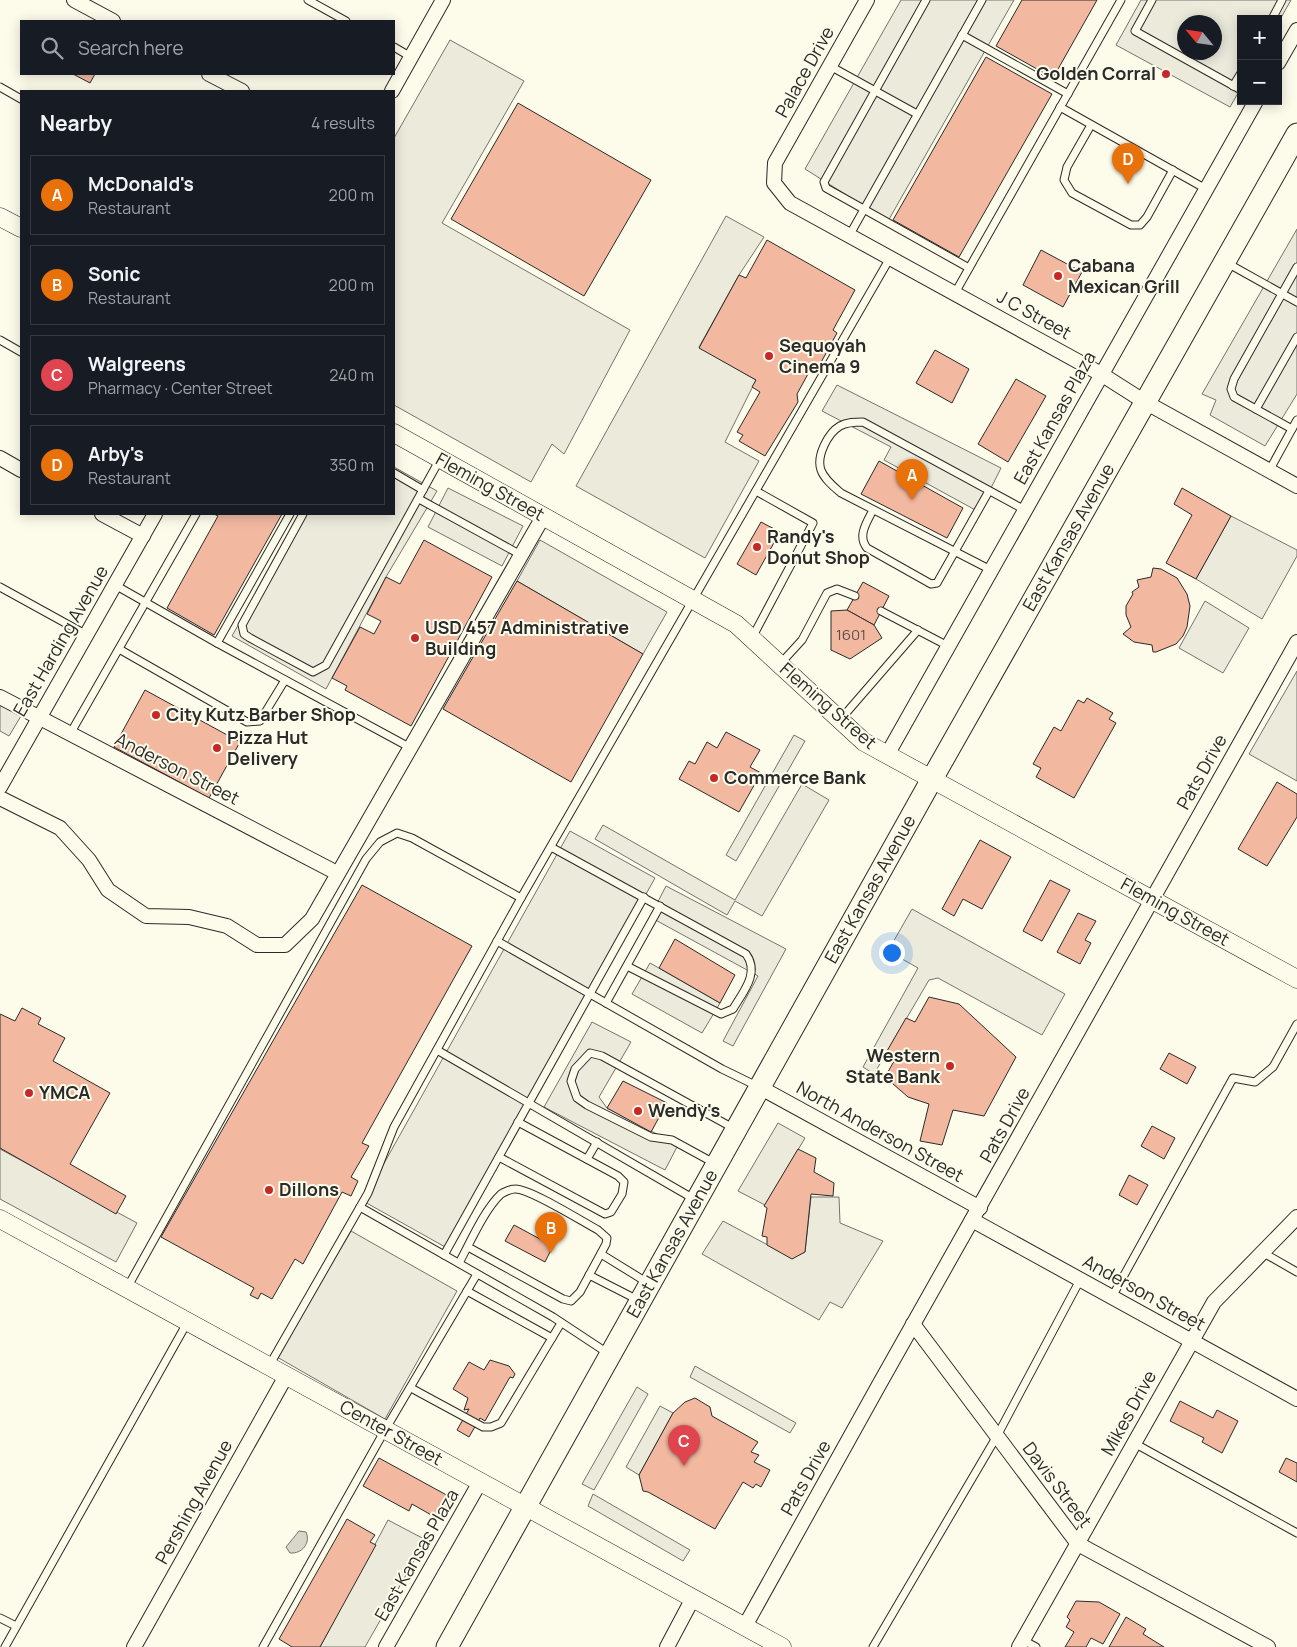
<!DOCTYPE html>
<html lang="en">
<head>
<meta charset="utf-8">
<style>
	:root { --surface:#171b24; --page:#242831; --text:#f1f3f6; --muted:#9ea1a6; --line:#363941; --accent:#c62828 }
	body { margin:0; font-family:Manrope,sans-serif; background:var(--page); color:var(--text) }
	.controls { position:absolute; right:15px; top:15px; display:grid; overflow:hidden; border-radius:0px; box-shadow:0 2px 12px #0003 }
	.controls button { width:45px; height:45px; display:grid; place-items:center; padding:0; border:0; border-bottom:1px solid var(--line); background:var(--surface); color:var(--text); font:25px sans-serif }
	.compass { position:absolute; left:1177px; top:15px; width:45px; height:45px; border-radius:50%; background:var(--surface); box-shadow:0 2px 12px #0003; rotate:299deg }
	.you { position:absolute; left:891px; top:952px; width:18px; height:18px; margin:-12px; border:4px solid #fff; border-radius:50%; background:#1a73e8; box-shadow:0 0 0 8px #1a73e833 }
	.badge { display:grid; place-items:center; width:32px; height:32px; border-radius:50%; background:var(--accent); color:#fff; font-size:16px; font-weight:700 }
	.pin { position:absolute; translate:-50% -41px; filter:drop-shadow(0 1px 2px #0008) }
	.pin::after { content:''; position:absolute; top:26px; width:18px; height:15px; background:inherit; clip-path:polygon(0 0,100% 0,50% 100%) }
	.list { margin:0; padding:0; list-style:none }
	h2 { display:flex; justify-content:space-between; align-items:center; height:65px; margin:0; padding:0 20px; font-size:21px }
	h2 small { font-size:16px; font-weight:400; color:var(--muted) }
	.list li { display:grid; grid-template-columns:32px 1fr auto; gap:15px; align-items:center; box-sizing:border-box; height:80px; margin:0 10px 10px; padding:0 10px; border:1px solid var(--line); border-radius:0px }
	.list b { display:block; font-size:19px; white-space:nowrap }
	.list p { margin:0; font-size:16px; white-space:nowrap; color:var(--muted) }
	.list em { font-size:16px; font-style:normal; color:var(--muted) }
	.icon { flex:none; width:28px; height:28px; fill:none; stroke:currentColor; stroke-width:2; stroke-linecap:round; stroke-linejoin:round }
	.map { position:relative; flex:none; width:1297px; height:1647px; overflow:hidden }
	.search { position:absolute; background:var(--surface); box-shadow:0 2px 12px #0003; left:20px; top:20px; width:375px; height:55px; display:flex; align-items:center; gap:12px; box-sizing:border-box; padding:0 18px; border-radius:0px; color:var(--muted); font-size:19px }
	.panel { position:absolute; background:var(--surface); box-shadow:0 2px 12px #0003; left:20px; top:90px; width:375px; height:425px; border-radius:0px }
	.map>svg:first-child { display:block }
	.parking { fill:#eceadb; stroke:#74746e; fill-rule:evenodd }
	.water { fill:#d8d7c9; stroke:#74746e }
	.building { fill:#f2b8a0; stroke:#2b2b2b }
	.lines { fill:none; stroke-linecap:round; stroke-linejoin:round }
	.service-casing { stroke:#2b2b2b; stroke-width:9 }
	.minor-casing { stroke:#2b2b2b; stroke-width:16 }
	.tertiary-casing { stroke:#2b2b2b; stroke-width:19 }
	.primary-casing { stroke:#2b2b2b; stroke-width:23 }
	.service { stroke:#fdfbea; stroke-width:7 }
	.minor { stroke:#fdfbea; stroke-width:14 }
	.tertiary { stroke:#fdfbea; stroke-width:18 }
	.primary { stroke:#fdfbea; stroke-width:21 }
	.poi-dot { fill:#c62828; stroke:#fdfbea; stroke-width:2 }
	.labels { text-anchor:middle; stroke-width:4; stroke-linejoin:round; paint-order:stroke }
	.number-label { font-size:15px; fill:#5d4e48 }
	.street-label { font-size:18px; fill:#2b2b2b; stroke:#fdfbea }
	.poi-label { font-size:18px; font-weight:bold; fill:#2b2b2b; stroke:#fdfbea; text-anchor:start }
</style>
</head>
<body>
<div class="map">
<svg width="1297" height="1647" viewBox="0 0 1297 1647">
	<rect width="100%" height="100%" fill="#fdfbea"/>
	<g class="parking">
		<polygon points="901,0 1014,0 888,221 805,169"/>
		<path d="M 1141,0 L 1291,0 L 1278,23 L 1278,19 L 1241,19 L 1241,88 L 1230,107 L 1116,45 ZM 1184,22 L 1214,22 L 1214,52 L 1184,52 Z"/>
		<polygon points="450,40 524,81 442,223 630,330 564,454 552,444 531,482 394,405 394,138"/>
		<polygon points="726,216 764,237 739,275 699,347 756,380 725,442 759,461 705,558 576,486"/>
		<polygon points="1297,229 1297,394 1265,446 1210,415 1216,400 1202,394"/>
		<polygon points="837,385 1001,468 979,512 884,460 891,447 822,411"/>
		<polygon points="394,467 437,491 386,577 326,689 232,636 300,514 394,514"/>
		<polygon points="448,488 523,526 502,566 428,527"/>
		<polygon points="1231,516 1297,550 1297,556 1262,619 1196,579"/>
		<polygon points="540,540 667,612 643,654 517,581"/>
		<polygon points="1205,601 1249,628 1223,673 1179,648"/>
		<polygon points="1297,671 1297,781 1249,754"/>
		<polygon points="0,697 24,711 9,736 0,731"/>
		<polygon points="794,735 805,741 736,861 726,855"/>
		<polygon points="802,784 829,800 762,916 735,901 727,915 595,839 603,825 735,900"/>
		<polygon points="570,831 655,878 447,1248 363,1201"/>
		<polygon points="666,886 786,949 733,1046 723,1041 758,976 650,917"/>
		<polygon points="912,909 1065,994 1042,1035 938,978 929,980 874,1074 863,1067 918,968 888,951"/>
		<polygon points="650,963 720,1003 702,1033 632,994"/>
		<polygon points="592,1022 631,1042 599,1097 607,1108 678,1145 665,1170 544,1107"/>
		<polygon points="778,1123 805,1138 765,1205 738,1191"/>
		<polygon points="0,1149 137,1223 116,1262 0,1199"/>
		<polygon points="811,1197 839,1197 840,1223 883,1241 842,1308 830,1302 819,1320 702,1254 723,1221 792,1258 805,1252"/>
		<polygon points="351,1231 457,1291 385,1419 277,1357"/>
		<polygon points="695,1366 796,1423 790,1433 690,1377"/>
		<polygon points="637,1387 648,1394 594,1490 582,1484"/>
		<polygon points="660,1406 673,1413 639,1475 626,1467"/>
		<polygon points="593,1494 690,1550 683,1561 588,1506"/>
		<polygon points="388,1520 426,1540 365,1647 320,1647"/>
	</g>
	<path class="water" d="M 299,1531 L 306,1532 C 311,1543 302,1554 290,1553 L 286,1547 Z"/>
	<g class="building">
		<polygon points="1022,0 1097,0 1053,78 996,46"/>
		<polygon points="986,57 1052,94 959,257 893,220"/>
		<polygon points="73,74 95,74 90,83"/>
		<polygon points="518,103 651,180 584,296 451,219"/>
		<polygon points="767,240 855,290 833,330 837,333 818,368 813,365 797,394 798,402 765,456 739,441 743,435 737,432 760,392 752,387 756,380 699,348 739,275 746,278"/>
		<polygon points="1041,250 1082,272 1063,307 1023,285"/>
		<polygon points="935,350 969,369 952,403 916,383"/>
		<polygon points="1016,379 1046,396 1008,462 978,444"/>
		<polygon points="879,461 963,508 947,538 861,494"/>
		<polygon points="1182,488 1231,516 1196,579 1166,563 1192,515 1174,504"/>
		<polygon points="214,514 282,514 214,635 167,608 218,516"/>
		<polygon points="761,522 780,532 756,575 737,564"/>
		<polygon points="424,540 492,577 411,726 345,690 347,686 332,678 360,627 374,634 381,621 367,614 386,577 400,584"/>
		<polygon points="1153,568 1161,569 1177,578 1187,594 1190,606 1187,627 1183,636 1176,644 1156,652 1153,652 1152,645 1134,642 1123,634 1131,627 1126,615 1126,606 1133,594 1132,592 1139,587 1137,580 1151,577"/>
		<polygon points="517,581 643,654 571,782 443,709"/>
		<polygon points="863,582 889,596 874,625 847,610"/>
		<polygon points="847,610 874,625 882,638 850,659 831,650 831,611"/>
		<polygon points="145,690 240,742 209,798 114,747"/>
		<polygon points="1087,698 1113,713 1109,719 1116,723 1074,798 1036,777 1041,768 1033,764 1054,727 1061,731 1078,700 1084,703"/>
		<polygon points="726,732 760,750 750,767 761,773 739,812 679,779 689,761 695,764 707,742 717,748"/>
		<polygon points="1277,782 1297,794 1297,817 1267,866 1238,849"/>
		<polygon points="980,840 1011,857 982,909 963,899 954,916 942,909"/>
		<polygon points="1050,880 1070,890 1042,941 1023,931"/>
		<polygon points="362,885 472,946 362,1143 369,1146 351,1177 358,1181 351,1196 342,1192 303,1264 295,1259 272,1299 261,1293 258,1299 250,1295 254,1288 161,1237"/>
		<polygon points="1078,913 1096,921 1085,940 1091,943 1080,964 1057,952"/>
		<polygon points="675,939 735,975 720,1003 659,968"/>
		<polygon points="929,997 959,1004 1016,1057 984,1116 953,1110 942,1145 920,1141 929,1104 908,1097 885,1077 897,1056 887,1051 906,1018 915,1022"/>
		<polygon points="22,1008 41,1018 38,1024 65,1038 53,1061 110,1093 70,1164 126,1196 116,1214 0,1148 0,1014 15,1021"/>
		<polygon points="1169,1053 1196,1067 1187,1084 1160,1069"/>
		<polygon points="623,1081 667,1103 651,1132 607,1108"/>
		<polygon points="1152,1126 1175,1138 1164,1159 1141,1146"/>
		<polygon points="798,1149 816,1158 814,1172 834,1183 833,1196 811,1194 805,1252 792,1259 767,1245 767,1237 762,1236 767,1208 764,1206"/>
		<polygon points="1129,1175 1148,1185 1137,1205 1119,1195"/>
		<polygon points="514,1225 553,1246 545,1262 505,1241"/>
		<polygon points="490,1360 509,1366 515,1374 513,1378 510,1377 485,1421 480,1418 469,1437 457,1430 469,1409 464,1410 468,1398 453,1389 469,1362 484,1370"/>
		<polygon points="695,1398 710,1407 712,1416 758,1442 751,1452 759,1455 754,1462 770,1470 761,1487 756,1484 753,1488 743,1482 715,1529 648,1492 643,1491 639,1475 673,1413 685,1402"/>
		<polygon points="1180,1401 1213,1418 1217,1410 1238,1421 1222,1453 1202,1442 1204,1438 1170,1421"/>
		<polygon points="379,1458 452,1498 440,1520 412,1504 409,1511 363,1486"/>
		<polygon points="1286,1458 1297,1463 1297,1482 1279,1472"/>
		<polygon points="347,1519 375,1535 370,1542 376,1545 320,1647 292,1647 279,1639"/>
		<polygon points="1076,1601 1099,1602 1120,1614 1103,1644 1091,1638 1086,1647 1065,1647 1074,1632 1066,1627 1070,1620 1067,1617"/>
		<polygon points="1126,1617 1146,1629 1143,1634 1164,1647 1109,1647"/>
	</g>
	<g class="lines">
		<defs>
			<g id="service">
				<polyline points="308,0 346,21"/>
				<polyline points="926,0 824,182 826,188 969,268"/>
				<polyline points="1152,0 1135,31 1241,90"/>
				<polyline points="1272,19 1282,0"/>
				<polyline points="962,35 1068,94"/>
				<polyline points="394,47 411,57"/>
				<polyline points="830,66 917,114"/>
				<polyline points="1233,86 1241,73"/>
				<polyline points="0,87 21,99"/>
				<polyline points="1060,107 1206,189"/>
				<polyline points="1091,125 1067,167 1064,180 1072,193 1131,225 1140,225 1147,217 1173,170"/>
				<polyline points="849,236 982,0"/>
				<polyline points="1227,263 1297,302"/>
				<polyline points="955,293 1121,0"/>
				<polyline points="0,340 21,352"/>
				<polyline points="1256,409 1297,337"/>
				<polyline points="1292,429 1234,397 1231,389 1234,379 1297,267"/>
				<polyline points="1269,471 1297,420"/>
				<polyline points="394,473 423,490"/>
				<polyline points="419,499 521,555"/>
				<path d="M 873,510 C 867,522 857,536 867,548 L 931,584 L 937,583 L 989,491"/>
				<polyline points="303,514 242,625 244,634 250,638 313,672 326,665 440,459"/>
				<path d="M 991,570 L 841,493 C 834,487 824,479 821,470 C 816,456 828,433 840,426 C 847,422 855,422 863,422 L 1025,510"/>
				<polyline points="115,585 217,643 409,747"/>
				<polyline points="0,587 87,635"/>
				<polyline points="881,611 948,646"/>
				<polyline points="752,638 813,523 756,491"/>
				<polyline points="217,643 290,514"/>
				<polyline points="119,649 247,722 260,721 285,680"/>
				<polyline points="781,663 802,640 827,593 837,589 855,596"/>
				<polyline points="840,720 918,630"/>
				<polyline points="70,734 196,514"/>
				<path d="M 551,847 L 746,954 C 760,973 743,992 733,1009 L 721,1014 L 627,966"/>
				<polyline points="497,941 722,1069 759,1087"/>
				<polyline points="606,1003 660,906"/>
				<polyline points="437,1050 694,1199"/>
				<polyline points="499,1157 605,1214 611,1212 622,1194 624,1182 618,1176 518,1122"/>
				<polyline points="587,1159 597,1142"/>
				<polyline points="714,1163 672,1140 651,1137 587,1105 577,1098 571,1081 575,1069 590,1053 602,1056 735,1129"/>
				<polyline points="360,1207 553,1317 609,1354"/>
				<polyline points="1262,1252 1297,1272"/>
				<polyline points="601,1254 648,1283"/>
				<polyline points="444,1255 644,897"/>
				<path d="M 459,1263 C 470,1243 484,1210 501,1194 C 504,1192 511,1189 515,1189 C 529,1188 583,1222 598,1230 L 607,1238 L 606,1244 L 580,1292 L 571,1301 L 563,1299 L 468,1247"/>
				<polyline points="589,1275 638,1300"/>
				<polyline points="127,1288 366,859 380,842 397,833 412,838 521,898"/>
				<polyline points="467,1291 552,1338"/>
				<polyline points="1112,1297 1233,1078 1255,1082 1273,1067 1297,1024"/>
				<polyline points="269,1366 368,1193 394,1127 521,898 890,258"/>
				<polyline points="411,1388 483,1427 491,1427 501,1423 561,1323"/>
				<polyline points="1134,1443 1297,1533"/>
				<polyline points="0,1618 16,1626"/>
				<polyline points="1023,1640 1036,1647"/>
				<polyline points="5,1647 187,1323"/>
				<polyline points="263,1647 385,1430 477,1274"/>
				<polyline points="873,1647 997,1436 1080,1280"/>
			</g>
			<g id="minor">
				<polyline points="74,0 113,21"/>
				<polyline points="867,0 775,163 774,183 790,203 1101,374 1145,402 1297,486"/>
				<polyline points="1278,63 1297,30"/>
				<polyline points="209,74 242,91"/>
				<polyline points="392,91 443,0"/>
				<polyline points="0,458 21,470"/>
				<polyline points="102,514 143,536"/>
				<polyline points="0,697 337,873"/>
				<polyline points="887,755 1256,101"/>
				<polyline points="0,787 155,514"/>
				<polyline points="0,798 60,828 89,860 108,890 146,916 189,917 227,926 257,945 285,945 312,919 543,517"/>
				<polyline points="761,1088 980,1208"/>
				<polyline points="972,1220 1297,1399"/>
				<polyline points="913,1324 1078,1544 1268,1647"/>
				<path d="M 745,1626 C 927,1297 1112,970 1297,642"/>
				<polyline points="134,1647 286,1376"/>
				<polyline points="386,1647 480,1482"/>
				<polyline points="667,1647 693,1598"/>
				<polyline points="1019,1647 1214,1302 1297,1217"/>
			</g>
			<g id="tertiary">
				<polyline points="0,217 21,228"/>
				<polyline points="394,433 736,624 864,742 1297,979"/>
				<polyline points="0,1219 782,1647"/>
			</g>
			<g id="primary">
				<path id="s1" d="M 447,1647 L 932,779 L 1297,134"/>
			</g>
		</defs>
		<use href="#service" class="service-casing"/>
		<use href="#minor" class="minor-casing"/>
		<use href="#tertiary" class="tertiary-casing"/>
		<use href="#primary" class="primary-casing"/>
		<use href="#service" class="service"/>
		<use href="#minor" class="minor"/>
		<use href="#tertiary" class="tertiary"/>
		<use href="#primary" class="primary"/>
	</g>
	<g class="poi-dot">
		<circle cx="1166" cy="74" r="5"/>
		<circle cx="1058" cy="276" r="5"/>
		<circle cx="769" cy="356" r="5"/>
		<circle cx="757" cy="547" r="5"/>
		<circle cx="415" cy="638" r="5"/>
		<circle cx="156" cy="715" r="5"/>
		<circle cx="217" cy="748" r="5"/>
		<circle cx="714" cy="778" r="5"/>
		<circle cx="950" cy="1066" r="5"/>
		<circle cx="29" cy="1093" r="5"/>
		<circle cx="638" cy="1111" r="5"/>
		<circle cx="269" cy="1190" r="5"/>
	</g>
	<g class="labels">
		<g class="number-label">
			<text x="851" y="640">1601</text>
		</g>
		<g class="street-label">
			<text transform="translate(805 72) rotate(-61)" y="6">Palace Drive</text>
			<text transform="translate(1034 315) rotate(29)" y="6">J C Street</text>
			<text transform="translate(1055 418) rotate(-61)" y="6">East Kansas Plaza</text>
			<text transform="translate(490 487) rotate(29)" y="6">Fleming Street</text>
			<text dy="6" stroke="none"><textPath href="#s1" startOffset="1272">East Kansas Avenue</textPath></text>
			<text transform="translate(61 641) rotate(-60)" y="6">East Harding Avenue</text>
			<text transform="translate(828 706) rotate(41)" y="6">Fleming Street</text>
			<text transform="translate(177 769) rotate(27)" y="6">Anderson Street</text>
			<text transform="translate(1202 772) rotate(-61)" y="6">Pats Drive</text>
			<text dy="6" stroke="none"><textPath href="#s1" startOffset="868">East Kansas Avenue</textPath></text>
			<text transform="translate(1175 912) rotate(29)" y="6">Fleming Street</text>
			<text transform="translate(1005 1125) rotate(-61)" y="6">Pats Drive</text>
			<text transform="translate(880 1132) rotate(29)" y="6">North Anderson Street</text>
			<text dy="6" stroke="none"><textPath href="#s1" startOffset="462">East Kansas Avenue</textPath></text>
			<text transform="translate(1144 1293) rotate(29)" y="6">Anderson Street</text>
			<text transform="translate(1129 1413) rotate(-61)" y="6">Mikes Drive</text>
			<text transform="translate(391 1433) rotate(29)" y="6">Center Street</text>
			<text transform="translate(806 1478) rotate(-61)" y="6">Pats Drive</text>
			<text transform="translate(1057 1485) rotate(53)" y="6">Davis Street</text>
			<text transform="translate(194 1502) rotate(-61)" y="6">Pershing Avenue</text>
			<text transform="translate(417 1555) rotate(-60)" y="6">East Kansas Plaza</text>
		</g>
		<g class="poi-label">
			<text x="1156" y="80" text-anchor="end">Golden Corral</text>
			<text x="1068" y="272">Cabana<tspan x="1068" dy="21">Mexican Grill</tspan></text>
			<text x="779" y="352">Sequoyah<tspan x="779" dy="21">Cinema 9</tspan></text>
			<text x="767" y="543">Randy's<tspan x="767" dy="21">Donut Shop</tspan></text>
			<text x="425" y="634">USD 457 Administrative<tspan x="425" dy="21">Building</tspan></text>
			<text x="166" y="721">City Kutz Barber Shop</text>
			<text x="227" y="744">Pizza Hut<tspan x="227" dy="21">Delivery</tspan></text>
			<text x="724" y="784">Commerce Bank</text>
			<text x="940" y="1062" text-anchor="end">Western<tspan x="940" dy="21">State Bank</tspan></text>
			<text x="39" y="1099">YMCA</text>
			<text x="648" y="1117">Wendy's</text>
			<text x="279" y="1196">Dillons</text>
		</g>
	</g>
</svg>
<div class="controls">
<button>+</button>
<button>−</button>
</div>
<svg class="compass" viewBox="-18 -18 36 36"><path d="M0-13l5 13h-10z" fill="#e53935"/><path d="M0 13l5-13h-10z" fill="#9ea1a6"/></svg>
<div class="you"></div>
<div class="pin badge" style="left:912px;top:500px;background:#e8710a">A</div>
<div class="pin badge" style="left:551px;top:1253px;background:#e8710a">B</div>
<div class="pin badge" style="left:684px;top:1466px;background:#e0444e">C</div>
<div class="pin badge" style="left:1128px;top:184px;background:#e8710a">D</div>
<div class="search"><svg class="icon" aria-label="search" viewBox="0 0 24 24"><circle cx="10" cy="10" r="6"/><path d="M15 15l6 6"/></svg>Search here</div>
<section class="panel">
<h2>Nearby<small>4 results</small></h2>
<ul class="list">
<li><span class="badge" style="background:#e8710a">A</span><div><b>McDonald's</b><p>Restaurant</p></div><em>200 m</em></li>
<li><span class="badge" style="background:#e8710a">B</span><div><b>Sonic</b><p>Restaurant</p></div><em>200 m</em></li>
<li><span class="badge" style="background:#e0444e">C</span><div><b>Walgreens</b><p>Pharmacy · Center Street</p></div><em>240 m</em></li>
<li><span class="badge" style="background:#e8710a">D</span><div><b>Arby's</b><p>Restaurant</p></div><em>350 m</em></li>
</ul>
</section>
</div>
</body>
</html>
